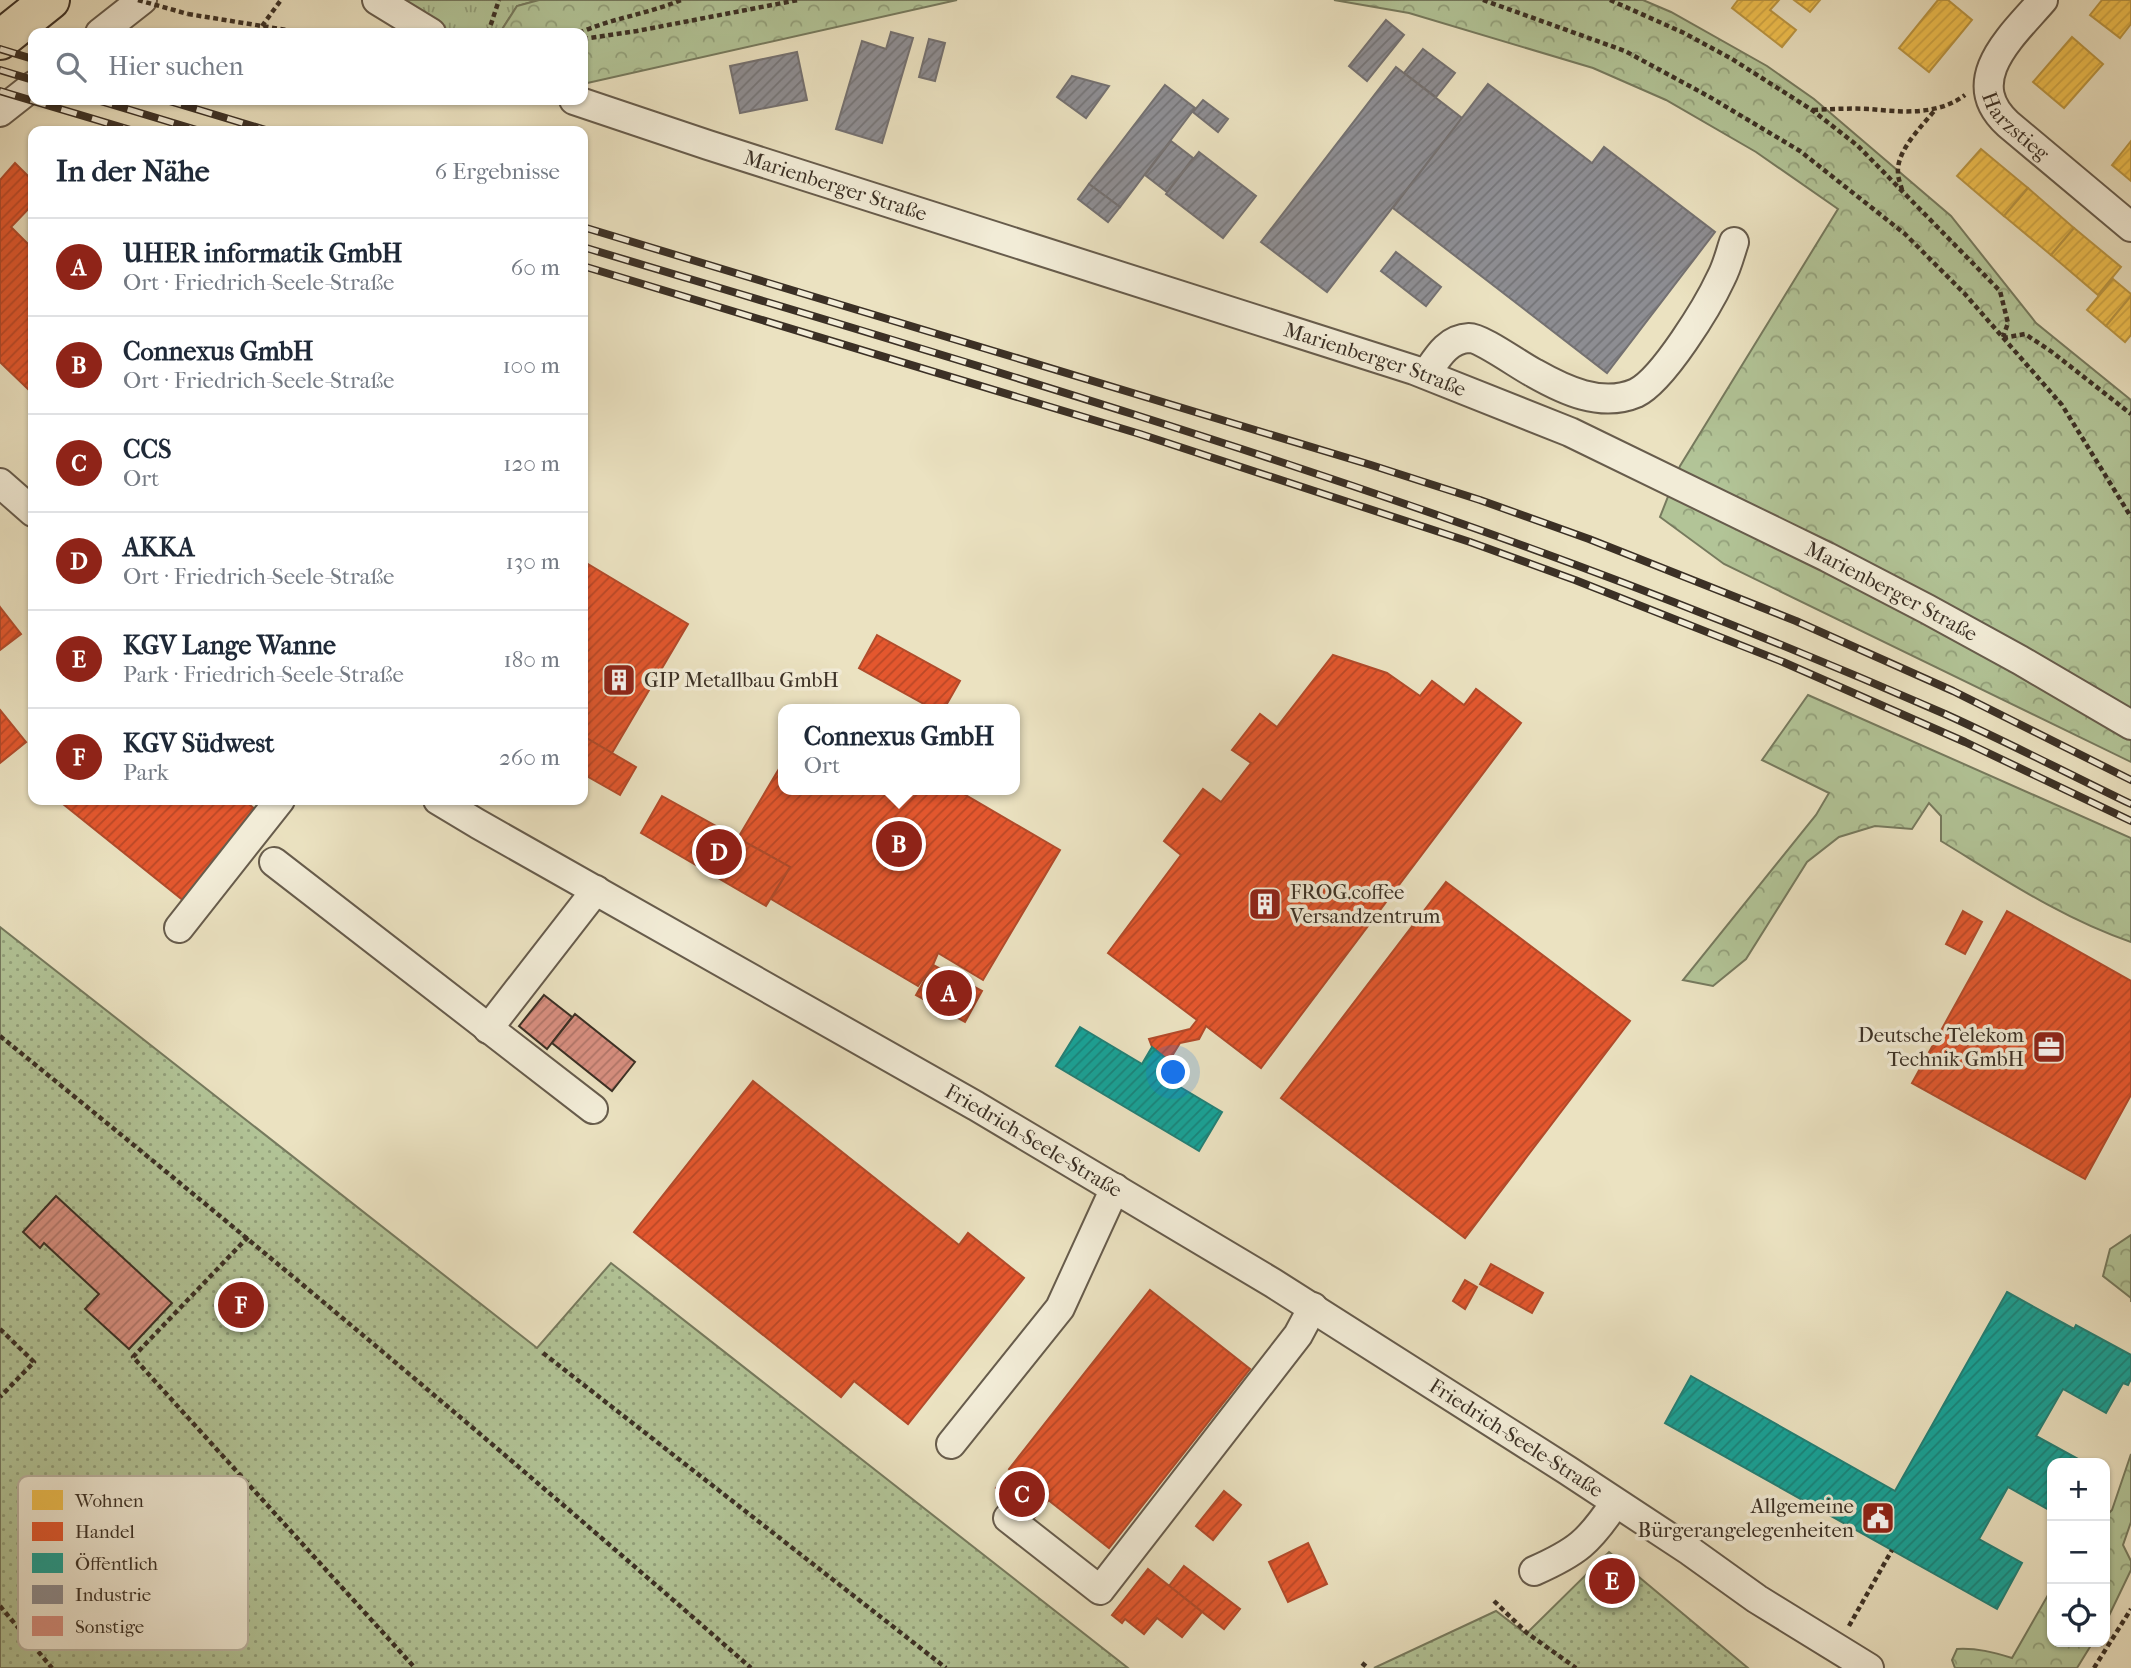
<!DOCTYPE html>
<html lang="de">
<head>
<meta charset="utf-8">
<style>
	:root { --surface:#fff; --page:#f2f2f3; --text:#1f2937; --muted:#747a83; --line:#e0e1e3; --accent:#8f2418 }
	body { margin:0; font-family:"IM FELL French Canon",serif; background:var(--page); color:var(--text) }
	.controls { position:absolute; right:21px; bottom:21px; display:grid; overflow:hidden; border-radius:14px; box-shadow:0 2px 5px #0004 }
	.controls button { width:63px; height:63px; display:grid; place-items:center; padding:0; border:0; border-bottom:2px solid var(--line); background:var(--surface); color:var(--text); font:35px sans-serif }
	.you { position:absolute; left:1174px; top:1073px; width:24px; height:24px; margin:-18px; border:5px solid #fff; border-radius:50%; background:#1a73e8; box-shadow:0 0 0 10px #1a73e833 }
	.badge { display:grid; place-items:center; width:46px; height:46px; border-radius:50%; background:var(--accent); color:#fff; font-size:23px; font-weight:700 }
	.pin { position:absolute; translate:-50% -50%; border:4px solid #fff; box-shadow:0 2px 7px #0006 }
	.popup { position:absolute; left:778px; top:704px; width:242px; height:91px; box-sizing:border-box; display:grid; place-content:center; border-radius:14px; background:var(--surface); filter:drop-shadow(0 2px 5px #0005); font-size:23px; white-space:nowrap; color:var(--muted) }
	.popup b { font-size:26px; color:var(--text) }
	.popup::after { content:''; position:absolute; left:50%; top:100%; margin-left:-14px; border:14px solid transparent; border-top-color:var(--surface) }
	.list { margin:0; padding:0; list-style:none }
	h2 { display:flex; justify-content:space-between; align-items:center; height:91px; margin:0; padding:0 28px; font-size:30px }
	h2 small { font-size:23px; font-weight:400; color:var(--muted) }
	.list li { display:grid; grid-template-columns:46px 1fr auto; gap:21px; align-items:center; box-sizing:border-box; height:98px; padding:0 28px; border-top:2px solid var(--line) }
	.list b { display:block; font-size:26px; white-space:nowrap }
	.list p { margin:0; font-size:23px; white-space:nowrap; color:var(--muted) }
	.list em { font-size:23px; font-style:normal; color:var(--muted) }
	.icon { flex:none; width:38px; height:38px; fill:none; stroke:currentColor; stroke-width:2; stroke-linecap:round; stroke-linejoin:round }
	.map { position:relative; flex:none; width:2131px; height:1668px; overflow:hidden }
	.search { position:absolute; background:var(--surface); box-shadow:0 2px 5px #0004; left:28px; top:28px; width:560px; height:77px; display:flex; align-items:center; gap:18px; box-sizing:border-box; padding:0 24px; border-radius:14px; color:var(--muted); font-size:26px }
	.panel { position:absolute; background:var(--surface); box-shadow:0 2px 5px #0004; left:28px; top:126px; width:560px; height:679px; border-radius:14px }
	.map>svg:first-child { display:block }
	.grass { fill:url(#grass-tufts); stroke:#767a5e; stroke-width:2 }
	.forest { fill:url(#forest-crowns); stroke:#767a5e; stroke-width:2 }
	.park { fill:url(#park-dots); stroke:#767a5e; stroke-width:2 }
	.homes { fill:url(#homes-hatch); stroke:#bb9642; stroke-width:2 }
	.shops { fill:url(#shops-hatch); stroke:#b14b2b; stroke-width:2 }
	.public { fill:url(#public-hatch); stroke:#228076; stroke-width:2 }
	.industry { fill:url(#industry-hatch); stroke:#747171; stroke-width:2 }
	.building { fill:url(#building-hatch); stroke:#3b3025; stroke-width:2 }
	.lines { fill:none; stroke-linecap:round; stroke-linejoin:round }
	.minor-casing { stroke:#675c4c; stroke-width:32 }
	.highway-casing { stroke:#3b3025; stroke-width:42 }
	.path { stroke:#3b3025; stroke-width:4.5; stroke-dasharray:5 3.5; stroke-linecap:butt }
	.minor { stroke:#f2ecd7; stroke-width:28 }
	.highway { stroke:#ebe2c1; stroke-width:38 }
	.rail-casing { stroke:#3b3025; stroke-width:8 }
	.rail { stroke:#f2ecd7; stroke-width:5; stroke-dasharray:16; stroke-linecap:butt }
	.path-bridge { stroke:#3b3025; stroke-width:4.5; stroke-dasharray:5 3.5; stroke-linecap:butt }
	.labels { text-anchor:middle; stroke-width:7; stroke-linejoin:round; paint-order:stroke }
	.street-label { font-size:21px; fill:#3b3025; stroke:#f2ecd7 }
	.poi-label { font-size:21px; fill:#3b3025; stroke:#f2ecd7; text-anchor:start }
	.key { fill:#f2ecd7; stroke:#bbb4a2; stroke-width:2 }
	.key-label { font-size:19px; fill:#3b3025 }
</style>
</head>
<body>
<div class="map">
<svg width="2131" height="1668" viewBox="0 0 2131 1668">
	<defs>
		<pattern id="grass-tufts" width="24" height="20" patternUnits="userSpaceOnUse" patternTransform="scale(1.75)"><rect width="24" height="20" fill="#b2c497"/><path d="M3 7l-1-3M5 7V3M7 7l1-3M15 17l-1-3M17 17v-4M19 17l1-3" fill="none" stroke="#92a07b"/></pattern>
		<pattern id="forest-crowns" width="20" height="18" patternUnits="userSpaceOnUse" patternTransform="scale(1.75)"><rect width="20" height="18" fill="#b2c497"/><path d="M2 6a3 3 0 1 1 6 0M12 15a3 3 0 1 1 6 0" fill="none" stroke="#92a07b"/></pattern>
		<pattern id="park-dots" width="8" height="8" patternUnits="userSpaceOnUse" patternTransform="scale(1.75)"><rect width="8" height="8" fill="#b2c497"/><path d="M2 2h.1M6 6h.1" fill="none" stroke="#92a07b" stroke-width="1.8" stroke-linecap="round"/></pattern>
		<pattern id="homes-hatch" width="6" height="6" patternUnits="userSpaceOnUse" patternTransform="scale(1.75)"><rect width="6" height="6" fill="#f2c14e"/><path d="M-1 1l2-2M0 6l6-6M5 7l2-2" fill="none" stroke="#d0a644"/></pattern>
		<pattern id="shops-hatch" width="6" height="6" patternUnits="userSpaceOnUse" patternTransform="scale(1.75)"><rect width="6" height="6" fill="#e4572e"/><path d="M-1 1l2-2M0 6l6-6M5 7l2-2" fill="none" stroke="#ba4827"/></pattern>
		<pattern id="public-hatch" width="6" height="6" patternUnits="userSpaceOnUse" patternTransform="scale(1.75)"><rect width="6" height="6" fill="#17a398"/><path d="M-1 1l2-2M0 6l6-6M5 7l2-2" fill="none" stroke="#16857c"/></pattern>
		<pattern id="industry-hatch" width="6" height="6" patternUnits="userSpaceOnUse" patternTransform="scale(1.75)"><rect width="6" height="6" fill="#8d8d92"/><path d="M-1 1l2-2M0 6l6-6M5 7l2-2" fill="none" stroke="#747477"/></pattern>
		<pattern id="building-hatch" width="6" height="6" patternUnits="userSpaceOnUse" patternTransform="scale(1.75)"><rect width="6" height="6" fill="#d88f80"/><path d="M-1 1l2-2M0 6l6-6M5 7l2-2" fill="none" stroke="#b07569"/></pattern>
	</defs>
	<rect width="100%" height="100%" fill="#ebe2c1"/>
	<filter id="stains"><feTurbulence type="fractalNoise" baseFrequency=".00286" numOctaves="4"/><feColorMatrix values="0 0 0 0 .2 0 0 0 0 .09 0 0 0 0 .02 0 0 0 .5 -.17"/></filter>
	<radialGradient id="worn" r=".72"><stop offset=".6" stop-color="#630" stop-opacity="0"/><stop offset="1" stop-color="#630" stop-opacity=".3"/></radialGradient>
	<polygon class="grass" points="393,0 539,0 517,6 501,31 450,33"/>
	<g class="forest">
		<polygon points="539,0 957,0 583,84 583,33 502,33 501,31 517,6"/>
		<polygon points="1334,0 1643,0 1671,12 1767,66 1814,99 1951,216 2036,323 2131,400 2131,762 1724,564 1660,517 1680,466 1838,209 1756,152 1666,100 1593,68 1409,13"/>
		<path d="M 1808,695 L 2131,838 L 2131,942 C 2063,919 2002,878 1941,841 L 1941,816 L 1929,803 L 1912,829 L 1875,826 L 1839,837 L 1807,862 L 1746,959 L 1713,986 L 1683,980 L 1816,815 L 1829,793 L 1762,760 Z"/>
		<polygon points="2131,1235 2131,1302 2131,1298 2103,1276 2110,1249"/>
		<polygon points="2131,1454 2131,1522 2123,1545 2131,1561 2131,1570 2105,1624 2105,1517 2112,1510"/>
		<path d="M 2052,1588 L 2052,1642 L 2093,1642 L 2077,1668 L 1955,1668 L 1952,1660 L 1957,1649 C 1977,1648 1993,1652 2012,1658 Z"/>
	</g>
	<g class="park">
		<polygon points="0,927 537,1348 611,1263 1128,1668 0,1668"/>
		<polygon points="1609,1552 1748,1668 1374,1668 1496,1611 1526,1634"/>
	</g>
	<g class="homes">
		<polygon points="1738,0 1779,0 1770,10 1796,30 1782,47 1732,8"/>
		<polygon points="1794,0 1820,0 1810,12"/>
		<polygon points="1938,0 1948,0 1972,20 1929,72 1899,48"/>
		<polygon points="2102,0 2131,0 2131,24 2120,38 2090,15"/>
		<polygon points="2072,37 2103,64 2064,108 2033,82"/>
		<polygon points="2131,141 2131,181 2112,165"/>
		<polygon points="1981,149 2028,188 2004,216 1957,176"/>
		<polygon points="2028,188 2074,228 2051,255 2004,216"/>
		<polygon points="2074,228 2121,267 2098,295 2051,255"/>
		<polygon points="2113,279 2131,294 2131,296 2106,326 2087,310"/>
		<polygon points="2131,296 2131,335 2125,342 2106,326"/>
	</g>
	<g class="shops">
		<polygon points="15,163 33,181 33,204 11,227 33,249 33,394 0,362 0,180"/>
		<polygon points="583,561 688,624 612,753 583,736"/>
		<polygon points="0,607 21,634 0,650"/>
		<polygon points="877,635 960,681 944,709 933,709 859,668"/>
		<polygon points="1333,655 1387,673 1420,696 1432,681 1464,705 1476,689 1521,723 1261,1068 1206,1026 1199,1039 1180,1043 1169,1061 1152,1047 1149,1039 1190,1029 1197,1020 1108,953 1181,855 1164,841 1203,789 1221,802 1251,763 1232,750 1260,714 1277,727"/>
		<polygon points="0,710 26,742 0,763"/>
		<polygon points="583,736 636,767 620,795 583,774"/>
		<polygon points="783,762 783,790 957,790 1060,850 983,980 938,953 933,965 918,986 771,899 790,867 738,838"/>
		<polygon points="662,796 790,867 766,906 641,833"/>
		<polygon points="58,800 244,800 256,810 184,901"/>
		<polygon points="1446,882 1630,1021 1465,1238 1281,1098"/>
		<polygon points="1963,911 1982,922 1965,954 1946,944"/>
		<polygon points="2007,911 2131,981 2131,1095 2085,1179 1912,1083"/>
		<polygon points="933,965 982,991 965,1022 916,995"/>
		<polygon points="753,1081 959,1245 968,1233 1024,1278 908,1424 854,1381 841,1397 634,1232"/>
		<polygon points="1491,1264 1543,1293 1532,1313 1480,1284"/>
		<polygon points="1465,1280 1477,1287 1465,1309 1453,1301"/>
		<polygon points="1150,1290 1250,1369 1109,1548 1009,1469"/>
		<polygon points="1010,1471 1048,1501 1034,1518 996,1488"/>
		<polygon points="1224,1491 1241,1505 1213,1540 1196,1526"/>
		<polygon points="1308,1543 1327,1584 1288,1602 1269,1562"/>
		<polygon points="1184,1566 1240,1609 1224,1629 1169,1586"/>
		<polygon points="1148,1569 1202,1612 1182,1637 1157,1618 1144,1634 1125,1619 1122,1623 1112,1615"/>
	</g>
	<g class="public">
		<polygon points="1080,1027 1142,1064 1152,1047 1169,1061 1160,1075 1222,1112 1199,1151 1056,1066"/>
		<polygon points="2007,1292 2074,1329 2076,1325 2131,1355 2131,1379 2128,1385 2123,1383 2106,1413 2063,1389 2036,1436 2080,1460 2079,1463 2052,1463 2051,1511 2008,1487 1979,1539 2022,1563 1997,1609 1665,1423 1691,1376 1895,1491"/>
	</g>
	<g class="industry">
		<polygon points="1386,20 1404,35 1367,81 1349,66"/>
		<polygon points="891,32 913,38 882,143 836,129 862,41 886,49"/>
		<polygon points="929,39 945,43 935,81 919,77"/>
		<polygon points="1423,49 1455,73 1436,97 1404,73"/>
		<polygon points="797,52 807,100 740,113 730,66"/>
		<polygon points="1396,67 1462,118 1327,292 1261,242"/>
		<polygon points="1072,76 1109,86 1086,118 1057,97"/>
		<polygon points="1488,84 1592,163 1604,147 1715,232 1607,373 1393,208"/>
		<polygon points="1165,85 1195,108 1120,207 1089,184"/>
		<polygon points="1203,100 1228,119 1218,132 1193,112"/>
		<polygon points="1171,141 1193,158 1167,192 1145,175"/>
		<polygon points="1199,152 1256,196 1223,238 1166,194"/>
		<polygon points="1089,184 1120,207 1108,222 1078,199"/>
		<polygon points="1396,252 1441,287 1426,306 1381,271"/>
	</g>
	<g class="building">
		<polygon points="544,995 572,1017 547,1049 519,1026"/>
		<polygon points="575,1014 635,1062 612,1091 552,1043"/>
		<polygon points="56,1196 172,1303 129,1349 85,1309 99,1294 44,1243 40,1248 23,1232"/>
	</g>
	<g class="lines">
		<defs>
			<g id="minor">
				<polyline points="377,0 431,33"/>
				<path id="s1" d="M 2043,0 C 2013,35 1960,80 2008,124 L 2131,227"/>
				<polyline points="100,33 142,0"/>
				<path id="s2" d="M 574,100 L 708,145 L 1414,370 L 1570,432 L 1827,557 L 1927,609 L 2020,660 L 2131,725"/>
				<polyline points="0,112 33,86"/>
				<path d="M 1426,374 C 1437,358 1447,339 1469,338 C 1482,338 1520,366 1534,373 C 1564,390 1601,408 1636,393 C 1663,380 1708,306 1721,278 C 1727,267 1730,254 1734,242"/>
				<polyline points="0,483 33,512"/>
				<path id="s3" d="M 438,800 L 478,824 L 976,1106 L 1273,1283 L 1567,1470 L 1690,1551 L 1757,1599 L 1869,1668"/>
				<polyline points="274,862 593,1109"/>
				<polyline points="179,928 280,800"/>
				<polyline points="488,1029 596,890"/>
				<polyline points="951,1444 1060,1308 1115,1188"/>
				<polyline points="1008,1518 1100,1590 1298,1335 1313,1307"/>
				<path d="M 1534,1571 C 1577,1552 1589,1542 1615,1503"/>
			</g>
			<polyline id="highway" points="0,40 50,0"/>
		</defs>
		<use href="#minor" class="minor-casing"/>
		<use href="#highway" class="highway-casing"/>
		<g class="path">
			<polyline points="1483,0 1625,51 1708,96 1800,151 1905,234 1964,293 2062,405 2131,517"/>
			<polyline points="1610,0 1684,33 1732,59 1812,110 1858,146 2000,291 2008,323 2003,337"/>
			<polyline points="188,14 305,33"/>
			<polyline points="262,26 281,0"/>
			<polyline points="488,33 499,0"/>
			<path d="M 579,33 C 612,18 648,14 681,0"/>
			<polyline points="583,39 637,31 798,0"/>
			<path d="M 1813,110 C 1832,109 1850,108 1869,109 C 1901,112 1937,116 1965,95"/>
			<path d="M 1902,190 C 1901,185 1898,179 1898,173 C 1896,151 1922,126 1935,110"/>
			<polyline points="2003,338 2025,334 2052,352 2131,414"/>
			<path d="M 0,1036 C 254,1242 505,1452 751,1668"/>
			<polyline points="248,1237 133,1357 415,1668"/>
			<polyline points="0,1329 34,1362 0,1397"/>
			<polyline points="543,1353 946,1668"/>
			<polyline points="1494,1601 1527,1633 1576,1668"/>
			<polyline points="0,1606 52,1668"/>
			<polyline points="1849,1626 1892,1550"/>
			<polyline points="1362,1663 1368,1668"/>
			<polyline points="2094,1668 2131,1609"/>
		</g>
		<use href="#minor" class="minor"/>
		<use href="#highway" class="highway"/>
		<defs>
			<g id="rail">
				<polyline points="0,49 33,59"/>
				<polyline points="0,70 33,80"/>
				<polyline points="0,91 134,131"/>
				<polyline points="97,100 200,131"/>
				<polyline points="166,100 269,131"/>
				<polyline points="583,227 1371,465 1480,500 1589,539 1796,621 1953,691 2131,780"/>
				<path d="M 583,247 C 916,347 1250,444 1576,565 C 1700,611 1824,661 1945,714 C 2007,742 2069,774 2131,804"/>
				<polyline points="583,266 1140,434 1470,542 1575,580 1783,662 1965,742 2131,821"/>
			</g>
		</defs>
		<use href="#rail" class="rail-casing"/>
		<use href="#rail" class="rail"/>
		<polyline class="path-bridge" points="138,0 188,14"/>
	</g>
	<defs>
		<symbol id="building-square" viewBox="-11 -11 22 22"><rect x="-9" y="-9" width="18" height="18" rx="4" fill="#8f2418" stroke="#f2ecd7"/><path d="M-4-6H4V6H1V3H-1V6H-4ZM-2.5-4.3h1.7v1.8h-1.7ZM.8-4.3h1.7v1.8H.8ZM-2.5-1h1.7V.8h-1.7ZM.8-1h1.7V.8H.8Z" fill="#fff"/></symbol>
		<symbol id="office-square" viewBox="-11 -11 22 22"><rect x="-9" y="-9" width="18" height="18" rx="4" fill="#8f2418" stroke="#f2ecd7"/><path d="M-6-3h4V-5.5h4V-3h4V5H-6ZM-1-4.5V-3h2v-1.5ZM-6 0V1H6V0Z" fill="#fff"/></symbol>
		<symbol id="civic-square" viewBox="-11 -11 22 22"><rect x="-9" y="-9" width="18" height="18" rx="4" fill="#8f2418" stroke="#f2ecd7"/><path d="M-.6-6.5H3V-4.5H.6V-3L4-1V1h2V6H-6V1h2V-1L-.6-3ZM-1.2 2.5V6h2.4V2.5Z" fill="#fff"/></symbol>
	</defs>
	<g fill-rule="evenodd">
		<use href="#building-square" x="600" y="661" width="38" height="38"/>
		<use href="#building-square" x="1246" y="885" width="38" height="38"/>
		<use href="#office-square" x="2030" y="1028" width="38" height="38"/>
		<use href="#civic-square" x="1859" y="1499" width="38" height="38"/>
	</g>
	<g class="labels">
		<g class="street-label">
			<text dy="7" stroke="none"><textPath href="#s1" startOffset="154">Harzstieg</textPath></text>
			<text dy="7" stroke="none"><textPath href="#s2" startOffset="275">Marienberger Straße</textPath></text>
			<text dy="7" stroke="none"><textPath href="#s2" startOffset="842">Marienberger Straße</textPath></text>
			<text dy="7" stroke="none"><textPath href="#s2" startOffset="1409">Marienberger Straße</textPath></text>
			<text dy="7" stroke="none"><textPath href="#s3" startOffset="686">Friedrich-Seele-Straße</textPath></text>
			<text dy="7" stroke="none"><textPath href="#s3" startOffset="1253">Friedrich-Seele-Straße</textPath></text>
		</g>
		<g class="poi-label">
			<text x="644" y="687">GIP Metallbau GmbH</text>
			<text x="1290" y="899">FROG.coffee<tspan x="1290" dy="24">Versandzentrum</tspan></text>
			<text x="2024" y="1042" text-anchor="end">Deutsche Telekom<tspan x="2024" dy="24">Technik GmbH</tspan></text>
			<text x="1854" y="1513" text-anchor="end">Allgemeine<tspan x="1854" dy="24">Bürgerangelegenheiten</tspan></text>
		</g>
	</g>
	<rect x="18" y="1476" width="230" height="174" rx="10" class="key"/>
	<rect x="32" y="1490" width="31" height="20" fill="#f2c14e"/>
	<rect x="32" y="1522" width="31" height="19" fill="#e4572e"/>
	<rect x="32" y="1553" width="31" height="20" fill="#17a398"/>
	<rect x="32" y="1585" width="31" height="19" fill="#8d8d92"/>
	<rect x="32" y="1616" width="31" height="20" fill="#d88f80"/>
	<g class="key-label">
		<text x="75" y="1507">Wohnen</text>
		<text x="75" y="1538">Handel</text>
		<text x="75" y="1570">Öffentlich</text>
		<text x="75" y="1601">Industrie</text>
		<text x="75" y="1633">Sonstige</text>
	</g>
	<rect width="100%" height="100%" filter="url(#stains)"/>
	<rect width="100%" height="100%" fill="url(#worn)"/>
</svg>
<div class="controls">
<button>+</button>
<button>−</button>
<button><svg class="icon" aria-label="locate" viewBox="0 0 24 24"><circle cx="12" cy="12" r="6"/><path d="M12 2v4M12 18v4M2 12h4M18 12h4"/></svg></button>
</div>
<div class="you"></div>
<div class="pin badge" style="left:949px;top:993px">A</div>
<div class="pin badge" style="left:899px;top:844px">B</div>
<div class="popup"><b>Connexus GmbH</b>Ort</div>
<div class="pin badge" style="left:1022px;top:1494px">C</div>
<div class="pin badge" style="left:719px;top:852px">D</div>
<div class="pin badge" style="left:1612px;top:1581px">E</div>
<div class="pin badge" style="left:241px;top:1305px">F</div>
<div class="search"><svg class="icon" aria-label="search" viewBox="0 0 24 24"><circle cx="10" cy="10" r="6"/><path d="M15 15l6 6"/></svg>Hier suchen</div>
<section class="panel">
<h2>In der Nähe<small>6 Ergebnisse</small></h2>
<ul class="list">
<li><span class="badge">A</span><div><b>UHER informatik GmbH</b><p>Ort · Friedrich-Seele-Straße</p></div><em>60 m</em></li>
<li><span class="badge">B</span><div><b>Connexus GmbH</b><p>Ort · Friedrich-Seele-Straße</p></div><em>100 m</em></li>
<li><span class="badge">C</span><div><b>CCS</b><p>Ort</p></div><em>120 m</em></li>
<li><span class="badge">D</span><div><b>AKKA</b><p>Ort · Friedrich-Seele-Straße</p></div><em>130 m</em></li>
<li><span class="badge">E</span><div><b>KGV Lange Wanne</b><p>Park · Friedrich-Seele-Straße</p></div><em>180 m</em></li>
<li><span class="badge">F</span><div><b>KGV Südwest</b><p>Park</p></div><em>260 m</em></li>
</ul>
</section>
</div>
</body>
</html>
